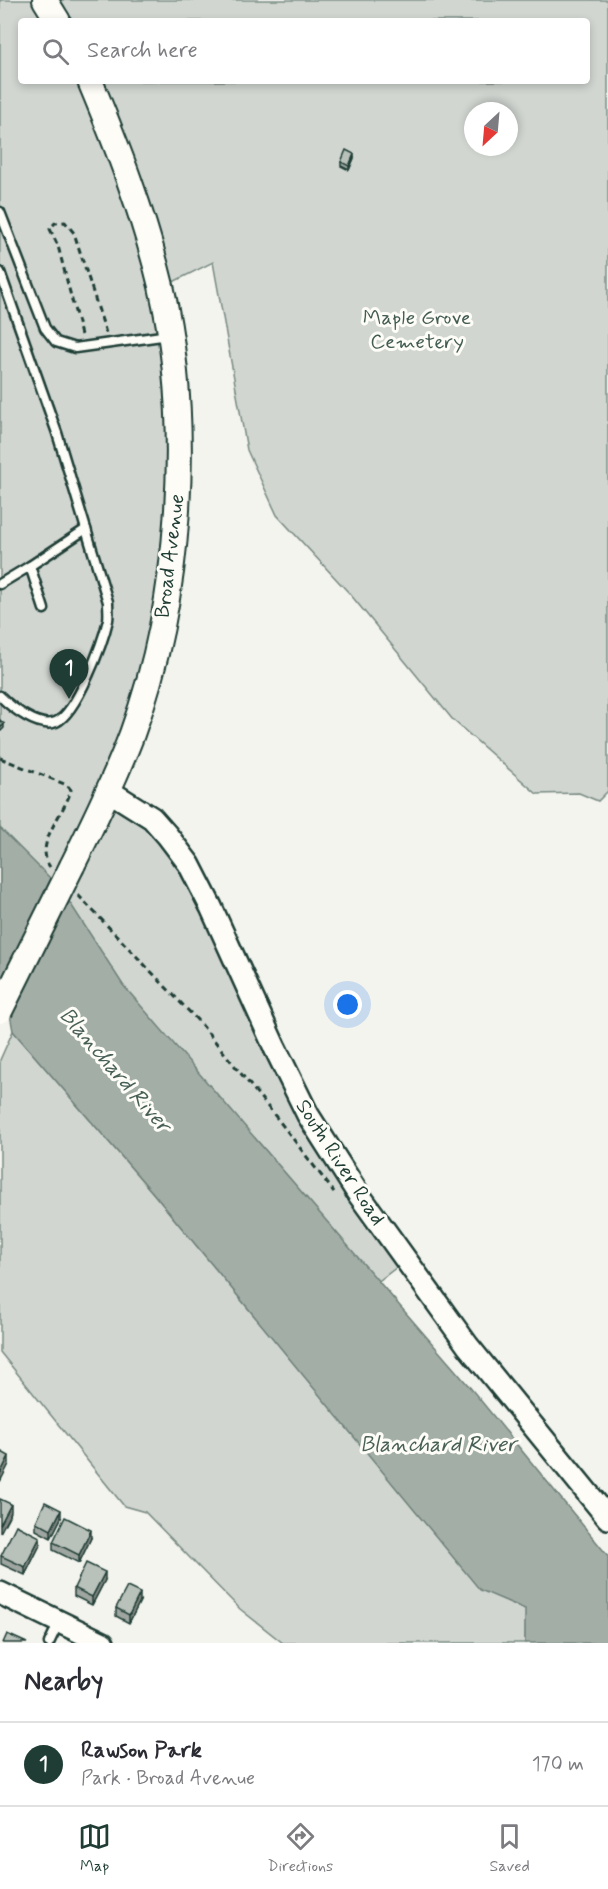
<!DOCTYPE html>
<html lang="en">
<head>
<meta charset="utf-8">
<style>
	:root { --surface:#fff; --page:#f7f7f7; --text:#2b2b33; --muted:#7c7c81; --line:#e1e1e2; --accent:#1f3d34 }
	body { margin:0; font-family:Mynerve,sans-serif; background:var(--page); color:var(--text) }
	.compass { position:absolute; left:464px; top:102px; width:54px; height:54px; border-radius:50%; background:var(--surface); box-shadow:0 3px 9px #0003; rotate:206deg }
	.you { position:absolute; left:348px; top:1005px; width:21px; height:21px; margin:-15px; border:4px solid #fff; border-radius:50%; background:#1a73e8; box-shadow:0 0 0 9px #1a73e833 }
	.badge { display:grid; place-items:center; width:39px; height:39px; border-radius:50%; background:var(--accent); color:#fff; font-size:20px; font-weight:700 }
	.pin { position:absolute; translate:-50% -50px; filter:drop-shadow(0 2px 3px #0008) }
	.pin::after { content:''; position:absolute; top:32px; width:21px; height:18px; background:inherit; clip-path:polygon(0 0,100% 0,50% 100%) }
	.list { margin:0; padding:0; list-style:none }
	h2 { display:flex; justify-content:space-between; align-items:center; height:78px; margin:0; padding:0 24px; font-size:26px }
	h2 small { font-size:20px; font-weight:400; color:var(--muted) }
	.list li { display:grid; grid-template-columns:39px 1fr auto; gap:18px; align-items:center; box-sizing:border-box; height:84px; padding:0 24px; border-top:2px solid var(--line) }
	.list b { display:block; font-size:22px; white-space:nowrap }
	.list p { margin:0; font-size:20px; white-space:nowrap; color:var(--muted) }
	.list em { font-size:20px; font-style:normal; color:var(--muted) }
	.icon { flex:none; width:33px; height:33px; fill:none; stroke:currentColor; stroke-width:2; stroke-linecap:round; stroke-linejoin:round }
	.map { position:relative; flex:none; width:608px; height:1643px; overflow:hidden }
	.search { position:absolute; background:var(--surface); box-shadow:0 3px 9px #0003; left:18px; right:18px; top:18px; height:66px; display:flex; align-items:center; gap:15px; box-sizing:border-box; padding:0 21px; border-radius:6px; color:var(--muted); font-size:22px }
	.sheet { height:162px; background:var(--surface) }
	nav { display:flex; justify-content:space-around; align-items:center; box-sizing:border-box; height:84px; border-top:2px solid var(--line); background:var(--surface); font-size:16px; color:var(--muted) }
	nav a { display:grid; justify-items:center; gap:3px }
	nav .on { color:var(--accent) }
	.map>svg:first-child { display:block }
	.green { fill:#d1d6d1; stroke:#788a82; stroke-width:1.5; fill-rule:evenodd }
	.water { fill:#a3aea7; stroke:#6e8179; stroke-width:1.5 }
	.lines { fill:none; stroke-linecap:round; stroke-linejoin:round }
	.service-casing { stroke:#1f3d34; stroke-width:13 }
	.tertiary-casing { stroke:#1f3d34; stroke-width:26 }
	.secondary-casing { stroke:#1f3d34; stroke-width:28 }
	.path { stroke:#1f3d34; stroke-width:3; stroke-dasharray:6 4.5; stroke-linecap:butt }
	.service { stroke:#fdfcf7; stroke-width:8 }
	.tertiary { stroke:#fdfcf7; stroke-width:21 }
	.secondary { stroke:#fdfcf7; stroke-width:24 }
	.secondary-bridge-casing { stroke:#1f3d34; stroke-width:28; stroke-linecap:butt }
	.secondary-bridge { stroke:#fdfcf7; stroke-width:24 }
	.wall { fill:#9fa6a1; stroke:#1f3d34; stroke-width:1.5 }
	.shaded-wall { fill:#828783; stroke:#1f3d34; stroke-width:1.5 }
	.building { fill:#b9c1bb; stroke:#1f3d34; stroke-width:1.5 }
	.labels { text-anchor:middle; stroke-width:6; stroke-linejoin:round; paint-order:stroke }
	.park-label { font-size:21px; fill:#435c53; stroke:#fdfcf7 }
	.street-label { font-size:21px; fill:#1f3d34; stroke:#fdfcf7 }
	.water-label { font-size:22px; font-style:italic; fill:#475f56; stroke:#fdfcf7 }
</style>
</head>
<body>
<div class="map">
<svg width="608" height="1643" viewBox="0 0 608 1643">
	<rect width="100%" height="100%" fill="#f4f4ef"/>
	<filter id="ink" filterUnits="userSpaceOnUse"><feTurbulence type="fractalNoise" baseFrequency=".0167" numOctaves="2"/><feDisplacementMap in="SourceGraphic" scale="12" xChannelSelector="R" yChannelSelector="G"/><feConvolveMatrix kernelMatrix="1 2 1 2 8 2 1 2 1" color-interpolation-filters="sRGB"/></filter>
	<g filter="url(#ink)">
		<g class="green">
			<path d="M 0,0 L 608,0 L 608,791 L 598,801 L 579,793 L 537,794 L 453,720 L 350,594 L 277,515 L 247,450 L 213,262 L 161,288 L 178,465 L 165,607 L 109,791 L 189,864 L 308,1115 L 406,1260 L 332,1317 L 0,935 ZM 21,21 L 587,21 L 587,81 L 21,81 ZM 473,111 L 509,111 L 509,147 L 473,147 Z"/>
			<polygon points="13,1031 153,1193 480,1589 526,1609 525,1643 283,1643 240,1609 145,1512 124,1506 0,1352 0,1060"/>
		</g>
		<polygon class="water" points="0,828 61,889 123,985 468,1385 608,1556 608,1643 525,1643 525,1609 480,1590 153,1193 13,1031 7,998 0,994"/>
		<g class="lines">
			<defs>
				<g id="service">
					<polyline points="0,212 45,328 56,342 75,348 169,335"/>
					<path d="M 0,272 L 57,433 L 108,602 C 108,608 109,614 108,620 C 103,642 77,713 56,722 C 39,729 12,708 0,696"/>
					<polyline points="30,566 44,609"/>
					<polyline points="0,584 30,566 86,529"/>
					<polyline points="49,1643 59,1622"/>
				</g>
				<g id="tertiary">
					<polyline points="109,791 152,818 167,835 189,864 211,907 275,1048 308,1115 357,1192 468,1346 608,1518"/>
					<polyline points="0,1593 103,1643"/>
				</g>
				<g id="secondary">
					<polyline points="45,0 58,21"/>
					<path d="M 72,866 C 94,822 115,779 132,734 C 181,600 193,425 161,286 C 144,215 118,148 90,81"/>
				</g>
			</defs>
			<use href="#service" class="service-casing"/>
			<use href="#tertiary" class="tertiary-casing"/>
			<use href="#secondary" class="secondary-casing"/>
			<g class="path">
				<polyline points="81,335 58,246 50,229 55,223 65,222 74,233 106,333"/>
				<path d="M 0,758 L 67,785 L 71,790 C 65,814 33,843 50,867"/>
				<polyline points="78,895 201,1024 280,1122 334,1192"/>
			</g>
			<use href="#service" class="service"/>
			<use href="#tertiary" class="tertiary"/>
			<use href="#secondary" class="secondary"/>
			<defs>
				<polyline id="secondary-bridge" points="0,1011 72,866"/>
			</defs>
			<use href="#secondary-bridge" class="secondary-bridge-casing"/>
			<use href="#secondary-bridge" class="secondary-bridge"/>
		</g>
		<g class="wall">
			<polygon points="354,158 349,170 341,166 341,162"/>
			<polygon points="61,1518 51,1538 36,1530 36,1522"/>
			<polygon points="91,1538 79,1563 53,1550 53,1542"/>
			<polygon points="40,1545 25,1575 1,1564 1,1556"/>
			<polygon points="105,1580 92,1605 74,1596 74,1588"/>
			<polygon points="140,1601 129,1623 116,1616 116,1608"/>
		</g>
		<g class="shaded-wall">
			<polygon points="354,154 354,158 349,170 349,166"/>
			<polygon points="4,724 4,728 0,732 0,728"/>
			<polygon points="9,1456 9,1464 0,1482 0,1474"/>
			<polygon points="11,1504 11,1512 0,1533 0,1525"/>
			<polygon points="61,1510 61,1518 51,1538 51,1530"/>
			<polygon points="91,1530 91,1538 79,1563 79,1555"/>
			<polygon points="40,1537 40,1545 25,1575 25,1567"/>
			<polygon points="105,1572 105,1580 92,1605 92,1597"/>
			<polygon points="140,1593 140,1601 129,1623 129,1615"/>
		</g>
		<g class="building">
			<polygon points="346,150 354,154 349,166 341,162"/>
			<polygon points="0,720 4,724 0,728"/>
			<polygon points="0,1451 9,1456 0,1474"/>
			<polygon points="0,1499 11,1504 0,1525"/>
			<polygon points="45,1502 61,1510 51,1530 36,1522"/>
			<polygon points="65,1517 91,1530 79,1555 53,1542"/>
			<polygon points="16,1525 40,1537 25,1567 1,1556"/>
			<polygon points="86,1563 105,1572 92,1597 74,1588"/>
			<polygon points="127,1587 140,1593 129,1615 116,1608"/>
			<polygon points="7,1634 27,1643 3,1643"/>
		</g>
	</g>
	<g class="labels">
		<g class="park-label">
			<text x="417" y="324">Maple Grove<tspan x="417" dy="24">Cemetery</tspan></text>
		</g>
		<g class="street-label">
			<text transform="translate(169 556) rotate(-83)" y="7">Broad Avenue</text>
			<text transform="translate(341 1162) rotate(57)" y="7">South River Road</text>
		</g>
		<g class="water-label">
			<text transform="translate(116 1069) rotate(49)" y="8">Blanchard River</text>
			<text x="438" y="1451">Blanchard River</text>
		</g>
	</g>
</svg>
<svg class="compass" viewBox="-18 -18 36 36"><path d="M0-13l5 13h-10z" fill="#e53935"/><path d="M0 13l5-13h-10z" fill="#7c7c81"/></svg>
<div class="you"></div>
<div class="pin badge" style="left:69px;top:699px">1</div>
<div class="search"><svg class="icon" aria-label="search" viewBox="0 0 24 24"><circle cx="10" cy="10" r="6"/><path d="M15 15l6 6"/></svg>Search here</div>
</div>
<section class="sheet">
<h2>Nearby<small></small></h2>
<ul class="list">
<li><span class="badge">1</span><div><b>Rawson Park</b><p>Park · Broad Avenue</p></div><em>170 m</em></li>
</ul>
</section>
<nav>
<a class="on"><svg class="icon" aria-label="map" viewBox="0 0 24 24"><path d="M3 6l6-2 6 2 6-2v14l-6 2-6-2-6 2zM9 4v14M15 6v14"/></svg>Map</a>
<a><svg class="icon" aria-label="directions" viewBox="0 0 24 24"><path d="M12 3l9 9-9 9-9-9zM9 14v-3h6M13 9l2 2-2 2"/></svg>Directions</a>
<a><svg class="icon" aria-label="saved" viewBox="0 0 24 24"><path d="M7 4h10v16l-5-4-5 4z"/></svg>Saved</a>
</nav>
</body>
</html>
